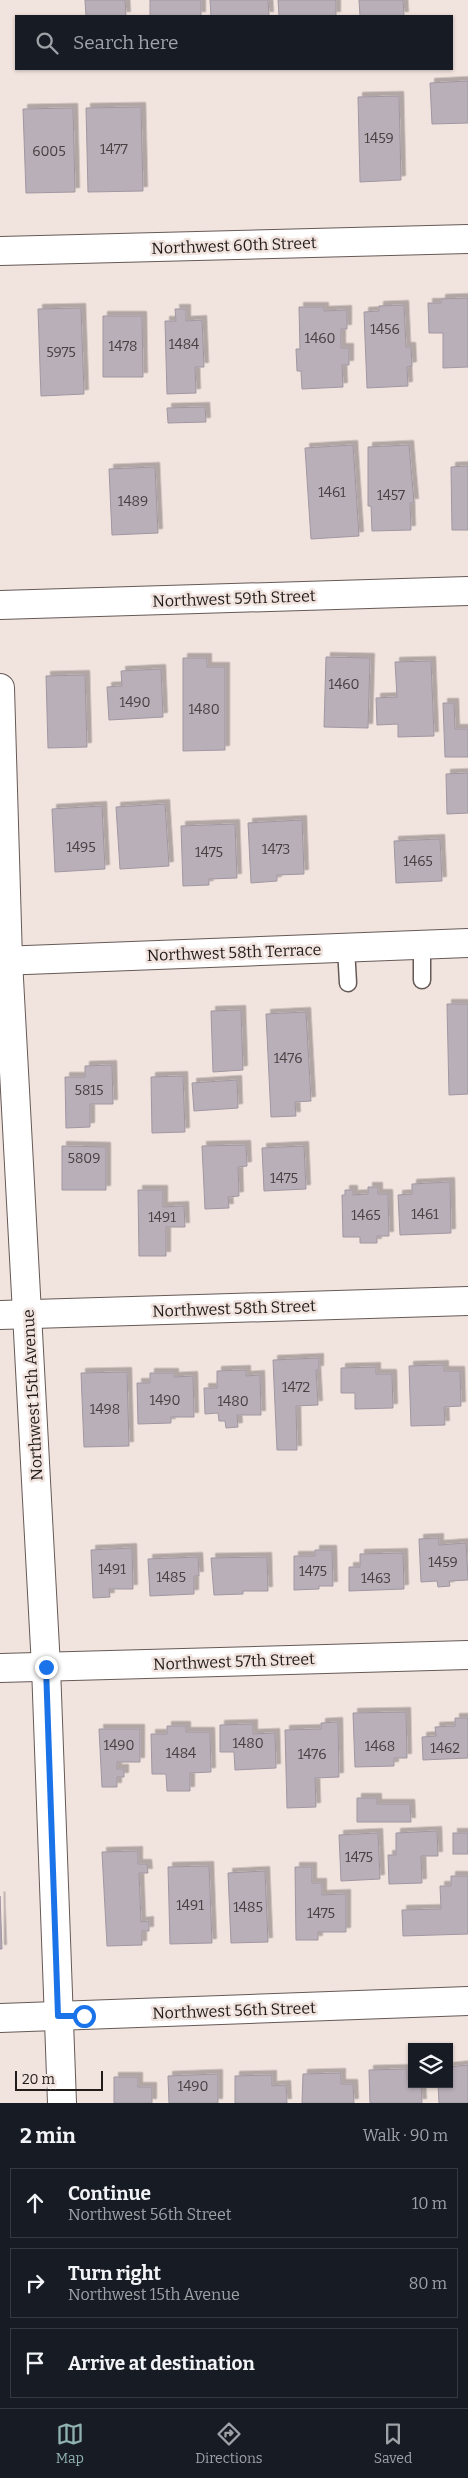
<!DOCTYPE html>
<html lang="en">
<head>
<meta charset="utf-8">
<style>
	:root { --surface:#171b24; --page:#242831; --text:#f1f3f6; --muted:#9ea1a6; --line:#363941; --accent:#8fb2b1 }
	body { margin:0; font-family:Bitter,serif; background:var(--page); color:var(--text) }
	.controls { position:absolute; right:15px; bottom:15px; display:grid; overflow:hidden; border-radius:0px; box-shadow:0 1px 4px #0004 }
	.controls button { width:45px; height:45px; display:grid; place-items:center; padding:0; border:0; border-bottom:1px solid var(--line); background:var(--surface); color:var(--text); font:25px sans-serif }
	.scale { position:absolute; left:15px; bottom:12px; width:88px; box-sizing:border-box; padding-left:5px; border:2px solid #211c1a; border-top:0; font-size:14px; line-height:18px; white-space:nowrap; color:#211c1a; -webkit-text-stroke:4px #f1e3de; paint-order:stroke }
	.stop { position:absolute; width:15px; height:15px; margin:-11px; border:4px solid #1a73e8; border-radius:50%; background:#fff }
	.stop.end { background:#1a73e8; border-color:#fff; box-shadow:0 1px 5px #0008 }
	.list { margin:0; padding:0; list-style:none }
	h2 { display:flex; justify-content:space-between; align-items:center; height:65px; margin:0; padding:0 20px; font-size:21px }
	h2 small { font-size:16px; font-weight:400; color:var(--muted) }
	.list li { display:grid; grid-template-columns:32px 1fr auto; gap:15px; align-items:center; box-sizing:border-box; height:70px; margin:0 10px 10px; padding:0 10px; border:1px solid var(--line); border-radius:0px }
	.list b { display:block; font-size:19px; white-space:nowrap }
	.list p { margin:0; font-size:16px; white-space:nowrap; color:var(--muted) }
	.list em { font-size:16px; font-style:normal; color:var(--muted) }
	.icon { flex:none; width:28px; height:28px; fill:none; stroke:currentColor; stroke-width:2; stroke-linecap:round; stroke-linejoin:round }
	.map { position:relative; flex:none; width:468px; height:2103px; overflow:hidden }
	.search { position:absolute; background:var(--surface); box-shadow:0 1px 4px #0004; left:15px; right:15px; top:15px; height:55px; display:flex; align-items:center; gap:12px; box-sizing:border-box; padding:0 18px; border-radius:0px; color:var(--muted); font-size:19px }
	.sheet { height:305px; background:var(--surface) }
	nav { display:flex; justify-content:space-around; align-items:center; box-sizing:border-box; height:70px; border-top:1px solid var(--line); background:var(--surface); font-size:14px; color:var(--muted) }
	nav a { display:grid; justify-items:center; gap:2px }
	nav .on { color:var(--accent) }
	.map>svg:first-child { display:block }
	.building { fill:#b9afb9; stroke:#a197a1; filter:url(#shadow) }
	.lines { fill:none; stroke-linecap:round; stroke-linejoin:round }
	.lane-casing { stroke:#665a56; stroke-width:19 }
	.street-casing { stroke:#665a56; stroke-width:30 }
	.lane { stroke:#fff; stroke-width:16 }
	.street { stroke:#fff; stroke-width:28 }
	.route { stroke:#1a73e8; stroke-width:6 }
	.labels { text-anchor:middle; stroke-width:5; stroke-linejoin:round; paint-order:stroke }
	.number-label { font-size:14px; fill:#474142 }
	.street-label { font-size:16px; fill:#211c1a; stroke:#f1e3de }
</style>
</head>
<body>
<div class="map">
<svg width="468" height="2103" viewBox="0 0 468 2103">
	<defs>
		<filter id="shadow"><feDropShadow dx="4.5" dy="-4.5" stdDeviation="0" flood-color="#0004"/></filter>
	</defs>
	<rect width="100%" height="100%" fill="#f1e3de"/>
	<g class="building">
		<polygon points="85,0 125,0 126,16 86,16"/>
		<rect x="150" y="0" width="51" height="16"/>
		<polygon points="210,0 268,0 269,16 211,16"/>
		<polygon points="278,0 336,0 336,16 279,16"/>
		<polygon points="359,0 403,0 404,16 360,16"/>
		<polygon points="468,81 468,123 432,124 430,83"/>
		<polygon points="399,96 401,180 360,182 358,97"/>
		<polygon points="141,107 143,191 88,192 86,108"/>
		<polygon points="73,108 75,192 26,193 23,109"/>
		<polygon points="468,298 468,367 443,368 443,333 429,333 428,303 441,303 441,299"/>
		<polygon points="404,305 406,347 411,347 412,366 407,367 408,386 367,388 364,312 379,311 379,306"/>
		<polygon points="299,307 324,307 324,311 347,310 347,329 341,329 341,348 349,348 349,365 342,365 343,387 302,389 301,371 297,371 296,349 300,349"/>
		<polygon points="81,308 84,394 41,396 38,309"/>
		<polygon points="175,309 186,309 186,321 202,320 204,367 195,367 196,393 167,394 165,321 176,321"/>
		<polygon points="103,316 142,316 143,377 103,377"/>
		<polygon points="205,407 206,422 168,423 167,408"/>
		<polygon points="353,445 359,536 311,539 305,448"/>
		<polygon points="409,445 414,503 410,503 411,530 372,531 371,506 368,506 368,447"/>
		<polygon points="468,466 468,530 452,530 451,467"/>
		<polygon points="155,467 158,533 112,535 109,469"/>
		<polygon points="326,657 370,658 368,728 324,727"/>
		<polygon points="183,658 207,658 207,667 225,667 225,750 183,751"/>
		<polygon points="431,661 434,736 398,737 398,724 377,725 376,698 397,697 395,662"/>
		<polygon points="161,669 163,717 109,720 107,687 122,686 121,671"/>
		<polygon points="85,675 87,747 48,748 46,676"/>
		<polygon points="443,703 454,703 455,729 468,729 468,757 445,757"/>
		<polygon points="468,773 468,813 447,814 446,774"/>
		<polygon points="165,804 169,866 120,869 116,807"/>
		<polygon points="102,806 105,869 55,872 52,809"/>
		<polygon points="302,820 304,874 277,875 277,881 251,883 248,823"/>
		<polygon points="235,824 237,878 209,879 209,885 183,886 181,826"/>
		<polygon points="440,839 442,881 396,883 394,841"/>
		<polygon points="447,1004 468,1004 468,1094 449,1095"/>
		<polygon points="241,1010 243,1070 213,1072 211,1011"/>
		<polygon points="306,1012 311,1101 295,1102 296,1116 271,1117 266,1014"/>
		<polygon points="112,1065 113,1104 90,1104 90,1127 66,1128 65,1077 85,1077 85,1066"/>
		<polygon points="183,1076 185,1132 152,1133 151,1077"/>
		<polygon points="237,1080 238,1108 194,1111 192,1083"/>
		<polygon points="246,1145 247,1166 238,1167 239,1196 228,1197 229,1208 205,1209 202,1146"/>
		<polygon points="62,1146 106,1147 106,1190 62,1190"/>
		<polygon points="304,1146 306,1189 264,1191 262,1148"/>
		<polygon points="450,1182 451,1233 400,1235 398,1195 412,1194 412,1184"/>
		<polygon points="368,1187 378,1187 378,1194 388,1194 389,1236 377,1236 377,1243 360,1243 360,1237 343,1237 342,1195 345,1195 345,1190 353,1190 353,1195 368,1194"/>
		<polygon points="138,1190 163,1190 163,1207 184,1206 185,1227 166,1227 166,1256 139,1256"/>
		<polygon points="319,1358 319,1370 316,1370 318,1405 296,1406 297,1450 277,1450 273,1360"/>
		<polygon points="444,1365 444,1371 460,1371 461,1406 444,1407 445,1425 411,1426 409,1366"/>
		<polygon points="376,1367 376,1374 392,1374 393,1408 355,1409 355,1393 341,1393 341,1368"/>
		<polygon points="246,1370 246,1376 260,1375 261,1415 237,1415 238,1427 226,1428 225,1421 219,1421 218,1413 205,1414 204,1388 217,1388 217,1371"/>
		<polygon points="127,1372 129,1446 84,1447 81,1373"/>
		<polygon points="150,1373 174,1373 174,1377 193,1376 194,1417 171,1417 171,1423 138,1424 137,1383 150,1383"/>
		<polygon points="439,1538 439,1545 466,1543 468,1580 449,1581 450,1586 438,1587 437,1581 421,1582 419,1539"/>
		<polygon points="132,1548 133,1589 109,1589 110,1597 93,1598 91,1550"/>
		<polygon points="315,1550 332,1550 333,1586 319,1586 319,1589 294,1590 294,1556 315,1556"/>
		<polygon points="403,1553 404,1589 349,1591 349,1567 360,1567 360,1554"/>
		<polygon points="198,1557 199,1576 194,1576 194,1594 150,1596 148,1559"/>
		<polygon points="267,1557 268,1591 243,1591 243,1594 214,1595 211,1558"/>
		<polygon points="406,1712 407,1758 394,1758 394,1766 355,1767 353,1713"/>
		<polygon points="455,1718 468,1718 468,1758 423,1760 422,1737 436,1736 435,1727 455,1726"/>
		<polygon points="338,1722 339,1777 315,1778 316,1807 287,1808 285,1730 321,1729 321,1723"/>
		<polygon points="253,1724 253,1734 275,1733 276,1768 235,1770 234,1752 220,1752 220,1725"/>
		<polygon points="167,1726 186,1726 186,1732 210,1732 211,1772 190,1773 190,1791 167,1791 166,1774 152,1774 151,1734 167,1734"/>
		<polygon points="99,1729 140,1729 140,1762 117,1762 117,1769 124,1769 124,1777 117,1777 117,1787 102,1787"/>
		<polygon points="357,1798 377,1798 377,1804 410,1804 411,1822 357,1822"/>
		<polygon points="437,1831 438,1856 421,1856 422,1883 389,1884 388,1855 396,1855 396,1833"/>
		<polygon points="378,1833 380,1879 341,1881 339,1835"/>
		<rect x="453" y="1833" width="15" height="21"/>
		<polygon points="138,1851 138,1864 147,1864 148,1873 139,1873 141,1922 149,1921 149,1931 142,1931 142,1945 107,1946 102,1852"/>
		<polygon points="209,1866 212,1943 170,1944 168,1867"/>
		<polygon points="295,1867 312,1867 312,1883 322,1883 322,1895 346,1894 346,1932 318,1932 318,1940 296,1940"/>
		<polygon points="265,1871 268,1942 231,1943 228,1873"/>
		<polygon points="451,1876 468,1876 468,1934 403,1936 402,1910 441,1909 440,1886 451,1886"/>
		<polygon points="0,1896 2,1949 0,1949"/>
		<polygon points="468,2065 468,2103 439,2103 438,2084 449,2084 449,2067"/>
		<polygon points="407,2069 407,2079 412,2079 412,2084 421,2084 422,2103 370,2103 369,2070"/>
		<polygon points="341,2073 341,2084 353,2084 354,2103 302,2103 303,2074"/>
		<polygon points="218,2074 218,2103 169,2103 168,2076"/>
		<polygon points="272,2075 272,2086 286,2085 287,2103 235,2103 235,2076"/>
		<polygon points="114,2077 138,2077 138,2087 152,2087 152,2103 114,2103"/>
	</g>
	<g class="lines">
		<defs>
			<g id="lane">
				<polyline points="422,945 422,980"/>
				<polyline points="346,948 348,983"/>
			</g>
			<g id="street">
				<polyline points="0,251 468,239"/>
				<polyline points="0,605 468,591"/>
				<polyline points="0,688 8,960 46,1667 62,2103"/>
				<polyline points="0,961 468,943"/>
				<polyline points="0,1315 468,1301"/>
				<polyline points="0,1668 468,1655"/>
				<polyline points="0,2018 468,2001"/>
			</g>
		</defs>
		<use href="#lane" class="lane-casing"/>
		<use href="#street" class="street-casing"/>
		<use href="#lane" class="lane"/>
		<use href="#street" class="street"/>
	</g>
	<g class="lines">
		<polyline class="route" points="46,1667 58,2016 84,2016"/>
	</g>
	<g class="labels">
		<g class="number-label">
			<text x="379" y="143">1459</text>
			<text x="114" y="154">1477</text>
			<text x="49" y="156">6005</text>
			<text x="385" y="334">1456</text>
			<text x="320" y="343">1460</text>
			<text x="184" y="349">1484</text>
			<text x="123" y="351">1478</text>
			<text x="61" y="357">5975</text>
			<text x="332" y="497">1461</text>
			<text x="391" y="500">1457</text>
			<text x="133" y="506">1489</text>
			<text x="344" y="689">1460</text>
			<text x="135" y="707">1490</text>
			<text x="204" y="714">1480</text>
			<text x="81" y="852">1495</text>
			<text x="276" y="854">1473</text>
			<text x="209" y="857">1475</text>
			<text x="418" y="866">1465</text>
			<text x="288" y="1063">1476</text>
			<text x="89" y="1095">5815</text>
			<text x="84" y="1163">5809</text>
			<text x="284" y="1183">1475</text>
			<text x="425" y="1219">1461</text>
			<text x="366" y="1220">1465</text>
			<text x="162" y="1222">1491</text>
			<text x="296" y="1392">1472</text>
			<text x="165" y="1405">1490</text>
			<text x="233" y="1406">1480</text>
			<text x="105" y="1414">1498</text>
			<text x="443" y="1567">1459</text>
			<text x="112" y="1574">1491</text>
			<text x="313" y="1576">1475</text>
			<text x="171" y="1582">1485</text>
			<text x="376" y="1583">1463</text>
			<text x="248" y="1748">1480</text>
			<text x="119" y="1750">1490</text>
			<text x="380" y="1751">1468</text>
			<text x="445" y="1753">1462</text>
			<text x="181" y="1758">1484</text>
			<text x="312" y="1759">1476</text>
			<text x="359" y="1862">1475</text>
			<text x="190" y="1910">1491</text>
			<text x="248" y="1912">1485</text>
			<text x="321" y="1918">1475</text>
			<text x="193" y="2091">1490</text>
		</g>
		<g class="street-label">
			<text transform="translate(234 245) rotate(-2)" y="6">Northwest 60th Street</text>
			<text transform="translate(234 598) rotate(-2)" y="6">Northwest 59th Street</text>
			<text transform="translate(234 952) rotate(-2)" y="6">Northwest 58th Terrace</text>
			<text transform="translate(234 1308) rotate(-2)" y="6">Northwest 58th Street</text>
			<text transform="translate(32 1395) rotate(-93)" y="6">Northwest 15th Avenue</text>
			<text transform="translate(234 1661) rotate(-2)" y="6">Northwest 57th Street</text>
			<text transform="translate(234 2010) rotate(-2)" y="6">Northwest 56th Street</text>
		</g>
	</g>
</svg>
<div class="controls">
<button><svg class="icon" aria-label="layers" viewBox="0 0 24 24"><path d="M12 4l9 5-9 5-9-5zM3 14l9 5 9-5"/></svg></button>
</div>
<div class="scale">20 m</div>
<div class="stop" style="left:84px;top:2016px"></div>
<div class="stop end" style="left:46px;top:1667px"></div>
<div class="search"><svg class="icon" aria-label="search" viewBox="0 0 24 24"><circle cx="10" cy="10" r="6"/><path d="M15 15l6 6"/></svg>Search here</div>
</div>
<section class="sheet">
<h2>2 min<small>Walk · 90 m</small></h2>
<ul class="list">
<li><svg class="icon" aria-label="ahead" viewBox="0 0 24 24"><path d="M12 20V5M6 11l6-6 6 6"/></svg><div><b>Continue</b><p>Northwest 56th Street</p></div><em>10 m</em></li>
<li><svg class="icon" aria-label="right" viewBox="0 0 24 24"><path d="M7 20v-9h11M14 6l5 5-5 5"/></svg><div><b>Turn right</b><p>Northwest 15th Avenue</p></div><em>80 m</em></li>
<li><svg class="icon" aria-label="arrive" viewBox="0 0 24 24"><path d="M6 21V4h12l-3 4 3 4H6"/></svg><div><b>Arrive at destination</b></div></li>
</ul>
</section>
<nav>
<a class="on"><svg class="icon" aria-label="map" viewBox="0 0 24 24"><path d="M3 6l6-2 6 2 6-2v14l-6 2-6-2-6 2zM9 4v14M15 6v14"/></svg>Map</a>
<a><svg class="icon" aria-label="directions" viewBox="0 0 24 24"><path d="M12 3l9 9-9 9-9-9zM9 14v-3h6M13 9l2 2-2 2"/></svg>Directions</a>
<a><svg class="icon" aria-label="saved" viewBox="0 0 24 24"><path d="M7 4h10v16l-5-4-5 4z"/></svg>Saved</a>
</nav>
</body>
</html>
